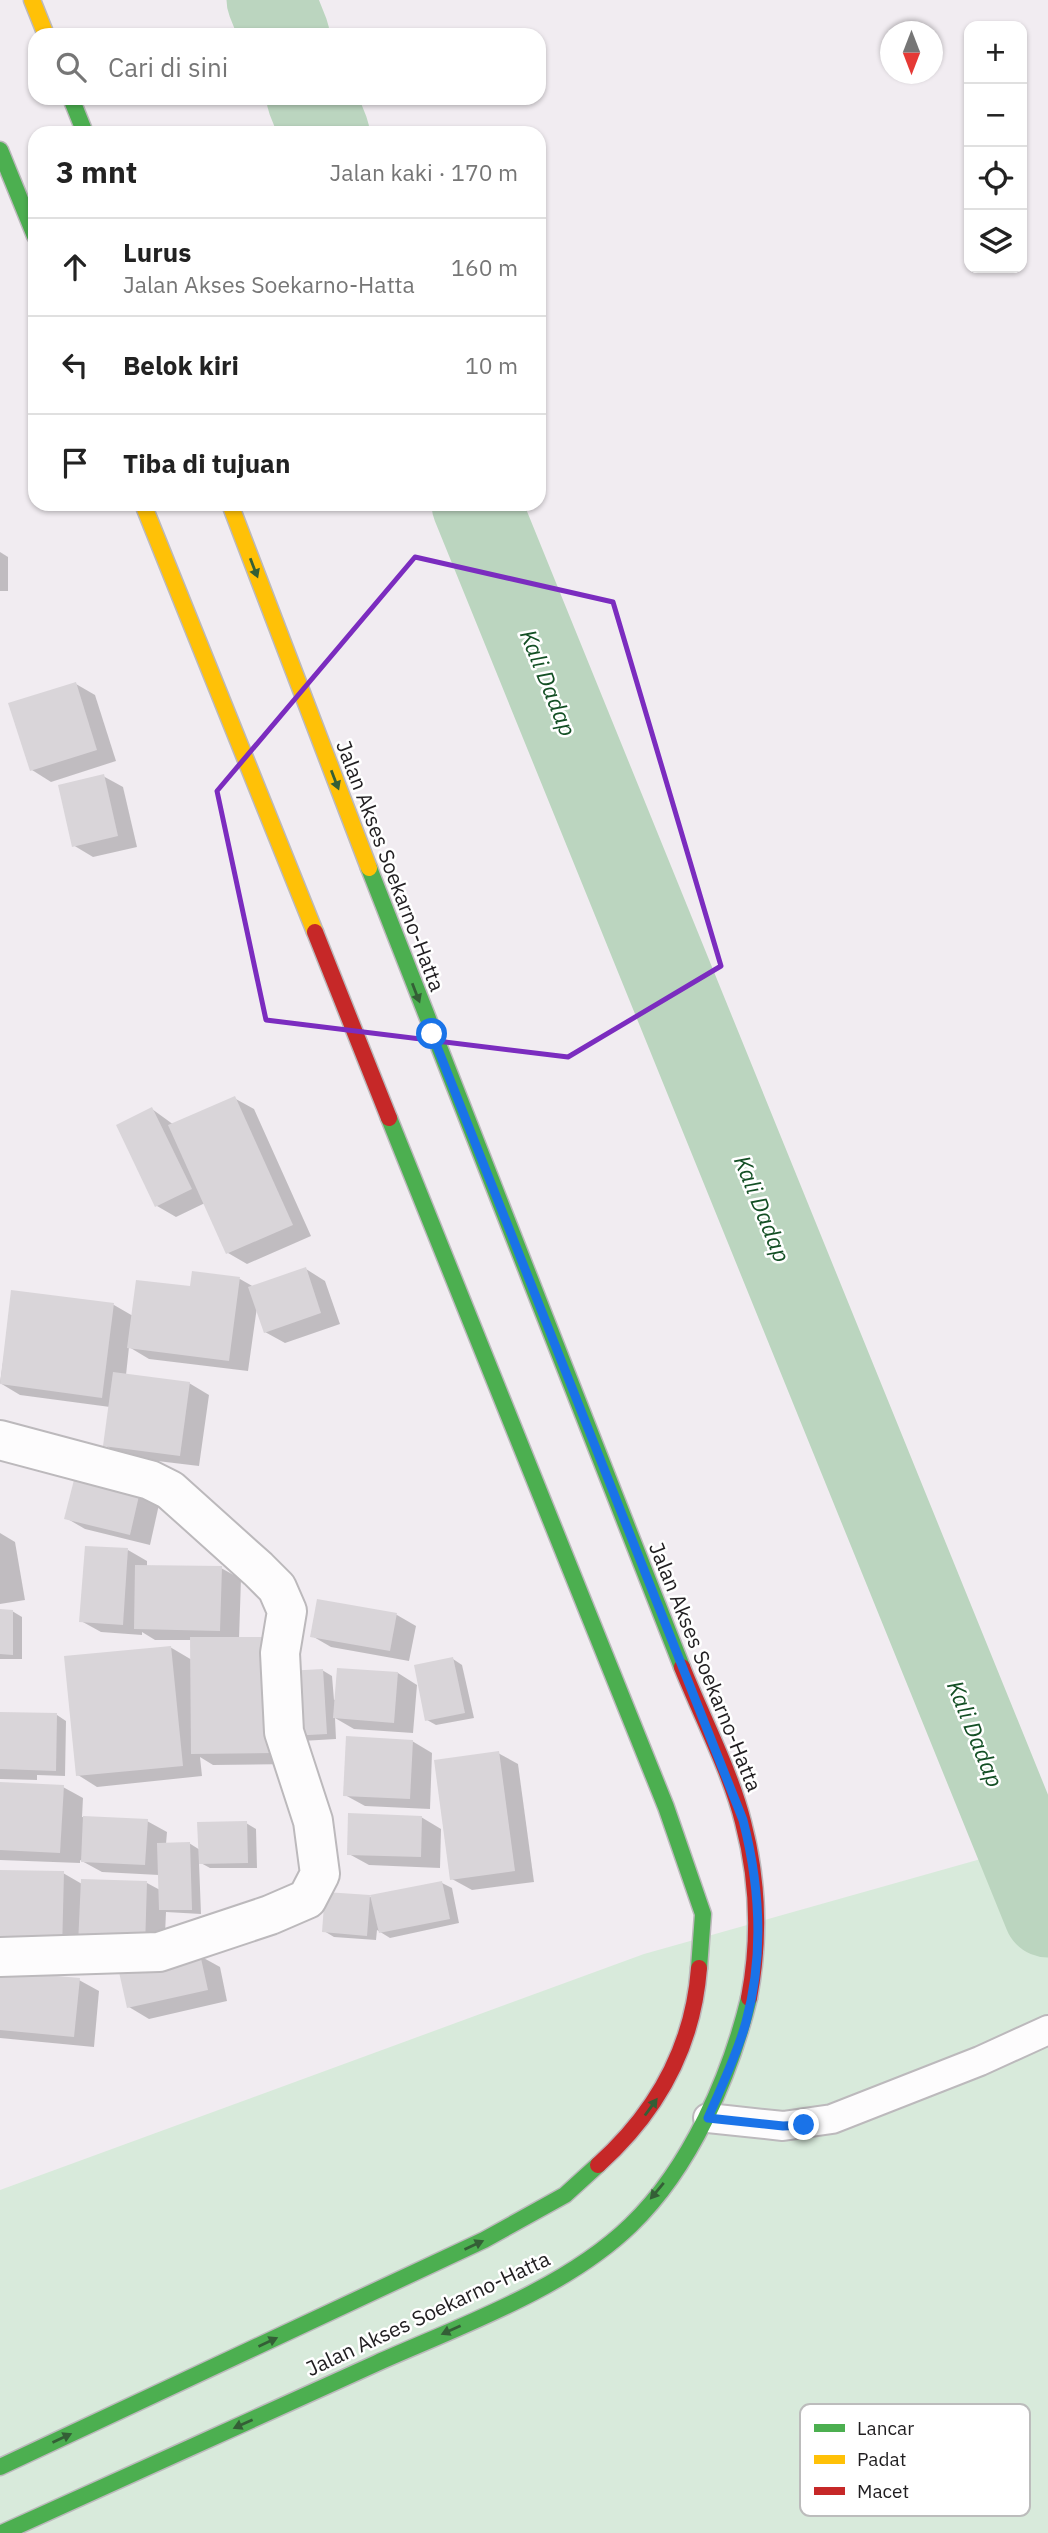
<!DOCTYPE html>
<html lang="id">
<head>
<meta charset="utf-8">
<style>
	:root { --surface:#fff; --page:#f6f6f6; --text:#222; --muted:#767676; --line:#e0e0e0 }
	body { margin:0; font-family:"IBM Plex Sans",sans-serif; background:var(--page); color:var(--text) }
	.controls { position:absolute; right:21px; top:21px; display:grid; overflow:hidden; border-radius:14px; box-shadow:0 2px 5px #0004 }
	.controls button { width:63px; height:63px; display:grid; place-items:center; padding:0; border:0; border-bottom:2px solid var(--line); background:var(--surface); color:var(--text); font:35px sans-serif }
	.compass { position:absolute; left:880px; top:21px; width:63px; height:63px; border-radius:50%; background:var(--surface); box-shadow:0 2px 5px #0004; rotate:180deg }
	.stop { position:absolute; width:21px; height:21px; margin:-16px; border:5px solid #1a73e8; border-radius:50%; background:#fff }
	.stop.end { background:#1a73e8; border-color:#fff; box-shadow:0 2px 7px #0008 }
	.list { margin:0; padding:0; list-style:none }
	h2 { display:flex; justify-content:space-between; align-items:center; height:91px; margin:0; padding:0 28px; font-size:30px }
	h2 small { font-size:23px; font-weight:400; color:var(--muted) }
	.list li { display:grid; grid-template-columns:46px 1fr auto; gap:21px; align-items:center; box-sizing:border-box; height:98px; padding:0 28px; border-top:2px solid var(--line) }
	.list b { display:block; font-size:26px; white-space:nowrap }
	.list p { margin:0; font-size:23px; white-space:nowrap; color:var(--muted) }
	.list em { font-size:23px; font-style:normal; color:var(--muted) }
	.icon { flex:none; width:38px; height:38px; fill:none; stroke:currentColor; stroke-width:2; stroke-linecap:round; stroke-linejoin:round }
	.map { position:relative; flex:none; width:1048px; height:2533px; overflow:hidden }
	.search { position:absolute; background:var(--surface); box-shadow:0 2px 5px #0004; left:28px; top:28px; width:518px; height:77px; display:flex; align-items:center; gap:18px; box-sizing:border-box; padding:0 24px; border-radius:21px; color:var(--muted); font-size:26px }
	.panel { position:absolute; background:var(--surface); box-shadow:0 2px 5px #0004; left:28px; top:126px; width:518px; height:385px; border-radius:21px }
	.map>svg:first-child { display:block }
	.green { fill:#d8eadb }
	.shadow { fill:#0003 }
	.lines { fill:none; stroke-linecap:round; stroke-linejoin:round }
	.river { stroke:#bbd5bf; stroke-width:89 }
	.building { fill:#d9d5d9 }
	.lane-casing { stroke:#bcb9bc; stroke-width:32 }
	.street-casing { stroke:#bcb9bc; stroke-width:42 }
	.fast-casing { stroke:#bcb9bc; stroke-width:19 }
	.slow-casing { stroke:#bcb9bc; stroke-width:19 }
	.jam-casing { stroke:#bcb9bc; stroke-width:19 }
	.lane { stroke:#fdfcfd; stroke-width:28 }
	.street { stroke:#fdfcfd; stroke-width:38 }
	.fast { stroke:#4caf50; stroke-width:16 }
	.slow { stroke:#ffc107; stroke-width:16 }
	.jam { stroke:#c62828; stroke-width:16 }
	.oneway { fill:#345f36 }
	.route { stroke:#1a73e8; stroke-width:9 }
	.marked { fill:none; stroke:#7b2cbf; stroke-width:5; stroke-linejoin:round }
	.labels { text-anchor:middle; stroke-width:5; stroke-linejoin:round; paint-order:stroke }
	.street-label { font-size:21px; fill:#201e20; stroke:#fff }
	.water-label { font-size:23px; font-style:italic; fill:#134f24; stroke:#fff }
	.key { fill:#fff; stroke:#bcbcbc; stroke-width:2 }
	.key-label { font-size:19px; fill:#201e20 }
</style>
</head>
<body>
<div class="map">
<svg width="1048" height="2533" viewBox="0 0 1048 2533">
	<rect width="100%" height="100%" fill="#f1ecf1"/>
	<polygon class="green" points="1048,1840 1048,2533 0,2533 0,2190 644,1954"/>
	<g class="shadow">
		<polygon points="0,552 8,557 8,591 0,591"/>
		<polygon points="76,684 95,695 116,761 51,782 32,770"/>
		<polygon points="103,776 123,787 137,847 93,857 73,845"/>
		<polygon points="234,1098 254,1109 311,1236 247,1264 228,1253 205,1203 176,1217 157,1206 152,1109 174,1125"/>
		<polygon points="306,1269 325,1281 340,1324 285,1343 265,1332 257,1307 248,1371 149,1359 129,1347 126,1375 189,1383 209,1395 199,1466 124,1457 105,1445 110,1407 20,1395 0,1383 13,1292 114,1305 133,1316 191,1288 240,1279 254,1287"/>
		<polygon points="77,1474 160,1500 150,1545 85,1529 66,1518"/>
		<polygon points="0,1533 15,1542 25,1600 0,1604"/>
		<polygon points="128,1550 147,1561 147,1567 221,1568 241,1579 239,1639 294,1672 322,1670 332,1676 334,1700 398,1673 417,1685 413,1733 354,1729 335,1718 336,1739 302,1741 295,1764 213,1765 200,1757 202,1776 97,1787 78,1775 170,1647 192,1660 192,1640 155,1640 142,1632 142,1635 101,1632 81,1621"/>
		<polygon points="319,1601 397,1615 416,1626 409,1661 331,1647 312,1636"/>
		<polygon points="0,1611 12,1611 22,1617 22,1659 0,1659"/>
		<polygon points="453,1659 462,1665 474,1718 436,1725 427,1720"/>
		<polygon points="0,1713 57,1715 66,1721 65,1776 37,1775 37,1780 0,1779"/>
		<polygon points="412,1741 432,1753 430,1809 365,1806 345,1795"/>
		<polygon points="498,1753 518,1764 534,1882 472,1890 452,1879"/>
		<polygon points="0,1783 63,1787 83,1798 82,1817 147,1821 167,1832 166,1844 189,1843 200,1850 246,1823 256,1829 257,1868 210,1868 199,1862 201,1914 166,1912 164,1957 81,1961 0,1871 63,1873 82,1884 147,1883 160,1890 159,1875 102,1872 80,1860 80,1863 0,1860"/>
		<polygon points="421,1817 441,1829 440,1868 369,1865 349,1854"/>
		<polygon points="442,1883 452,1888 459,1923 390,1938 377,1930 376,1940 334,1937 324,1931 327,1893 370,1897"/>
		<polygon points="200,1956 220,1967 227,2001 149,2019 129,2007"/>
		<polygon points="0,1972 79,1980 99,1991 94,2047 0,2038"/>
	</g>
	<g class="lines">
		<g class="river">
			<polyline points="271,0 285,35"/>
			<polyline points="311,98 325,133"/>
			<polyline points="476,504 1048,1913"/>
		</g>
	</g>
	<g class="building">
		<polygon points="76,682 97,750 30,771 8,703"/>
		<polygon points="104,774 118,836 72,847 58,785"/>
		<polygon points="235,1096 293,1225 226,1254 168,1125"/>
		<polygon points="152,1107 192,1189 155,1207 116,1125"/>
		<polygon points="306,1267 321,1313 264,1333 248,1287"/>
		<polygon points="192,1271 240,1277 229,1361 127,1348 136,1280 190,1286"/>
		<polygon points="11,1290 114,1303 102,1398 0,1384"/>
		<polygon points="113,1372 190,1382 180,1456 103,1446"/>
		<polygon points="76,1472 141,1487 130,1535 64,1519"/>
		<polygon points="85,1546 128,1548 123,1625 79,1622"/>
		<polygon points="135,1565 222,1566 220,1631 134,1629"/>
		<polygon points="317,1599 397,1613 390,1651 310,1637"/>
		<polygon points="0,1609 13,1610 13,1655 0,1654"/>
		<polygon points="190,1637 275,1637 275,1753 191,1754"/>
		<polygon points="171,1646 183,1766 76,1776 64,1656"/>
		<polygon points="453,1657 465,1713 425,1721 414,1665"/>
		<polygon points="337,1668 398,1672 394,1723 333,1718"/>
		<polygon points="323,1669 327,1734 290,1736 286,1671"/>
		<polygon points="0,1712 57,1713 56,1771 0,1769"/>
		<polygon points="346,1736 413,1740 410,1799 343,1796"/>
		<polygon points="499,1751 515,1871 450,1880 434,1760"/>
		<polygon points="0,1782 64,1785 60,1853 0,1850"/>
		<polygon points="348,1813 422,1816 421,1857 347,1855"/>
		<polygon points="83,1816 148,1819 145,1865 81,1862"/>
		<polygon points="247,1821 248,1863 199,1864 197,1822"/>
		<polygon points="190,1842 192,1910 159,1910 157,1843"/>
		<polygon points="0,1870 64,1871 62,1951 0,1950"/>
		<polygon points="81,1879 147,1881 145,1947 78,1945"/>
		<polygon points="442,1881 450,1919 379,1933 370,1895"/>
		<polygon points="325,1892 370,1895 367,1936 322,1932"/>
		<polygon points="200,1954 208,1990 127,2008 119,1972"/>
		<polygon points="0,1971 80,1978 74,2037 0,2030"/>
	</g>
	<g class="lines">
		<defs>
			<polyline id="lane" points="708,2118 783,2126 832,2119 980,2061 1048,2030"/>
			<polyline id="street" points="0,1440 150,1480 170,1490 258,1569 277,1588 287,1611 280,1653 284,1732 313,1821 320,1874 307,1899 270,1915 159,1952 0,1957"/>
			<g id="fast">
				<polyline points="71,98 85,133"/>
				<polyline points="0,150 35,236"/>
				<polyline points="369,868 682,1667"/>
				<polyline points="389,1118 666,1807 703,1914 699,1968"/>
				<polyline points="0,2467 484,2240 565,2195 598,2165"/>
				<path d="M 2,2533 C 127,2476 252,2420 377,2363 C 460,2326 565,2289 631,2225 C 691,2167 730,2076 749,1998"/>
			</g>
			<g id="slow">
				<polyline points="32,0 46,35"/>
				<polyline points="143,504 315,932"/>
				<polyline points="230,504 369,868"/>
			</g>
			<g id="jam">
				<polyline points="315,932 389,1118"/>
				<path d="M 682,1667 C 701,1715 731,1773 743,1822 C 758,1879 760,1940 749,1998"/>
				<path d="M 598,2165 C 656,2113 693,2047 699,1968"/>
			</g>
		</defs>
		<use href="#lane" class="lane-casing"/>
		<use href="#street" class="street-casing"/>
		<use href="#fast" class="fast-casing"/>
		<use href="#slow" class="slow-casing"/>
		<use href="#jam" class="jam-casing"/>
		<use href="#lane" class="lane"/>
		<use href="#street" class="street"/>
		<use href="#fast" class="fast"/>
		<use href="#slow" class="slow"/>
		<use href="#jam" class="jam"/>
	</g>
	<defs><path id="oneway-solid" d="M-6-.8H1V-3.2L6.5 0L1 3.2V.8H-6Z" transform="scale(1.75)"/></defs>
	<g class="oneway">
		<use href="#oneway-solid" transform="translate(254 568) rotate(69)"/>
		<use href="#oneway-solid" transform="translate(335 780) rotate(69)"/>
		<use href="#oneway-solid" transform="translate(416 993) rotate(69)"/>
		<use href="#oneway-solid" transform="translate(651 2107) rotate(-54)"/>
		<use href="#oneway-solid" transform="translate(657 2191) rotate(130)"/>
		<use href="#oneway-solid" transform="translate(474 2245) rotate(-25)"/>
		<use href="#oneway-solid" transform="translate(451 2330) rotate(156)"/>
		<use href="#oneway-solid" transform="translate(268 2342) rotate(-25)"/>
		<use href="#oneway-solid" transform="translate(243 2424) rotate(156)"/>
		<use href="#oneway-solid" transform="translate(62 2438) rotate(-25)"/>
	</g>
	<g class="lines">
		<path class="route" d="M 432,1034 L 743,1820 C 760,1886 764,1956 746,2022 C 737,2055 721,2087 708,2118 L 783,2126 L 804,2125"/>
	</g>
	<path class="marked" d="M 415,557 L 613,602 L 721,966 L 568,1057 L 266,1020 L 217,791 Z"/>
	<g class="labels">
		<g class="street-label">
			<text transform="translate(390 866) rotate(69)" y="7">Jalan Akses Soekarno-Hatta</text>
			<text transform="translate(705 1667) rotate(68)" y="7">Jalan Akses Soekarno-Hatta</text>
			<text transform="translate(428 2314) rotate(-25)" y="7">Jalan Akses Soekarno-Hatta</text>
		</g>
		<g class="water-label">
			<text transform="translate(548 683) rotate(68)" y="8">Kali Dadap</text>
			<text transform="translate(762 1209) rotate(68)" y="8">Kali Dadap</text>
			<text transform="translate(975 1734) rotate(68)" y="8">Kali Dadap</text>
		</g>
	</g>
	<rect x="800" y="2404" width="230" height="112" rx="10" class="key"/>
	<rect x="814" y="2424" width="31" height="8" fill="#4caf50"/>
	<rect x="814" y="2455" width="31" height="9" fill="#ffc107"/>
	<rect x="814" y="2487" width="31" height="8" fill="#c62828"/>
	<g class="key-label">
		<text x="857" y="2435">Lancar</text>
		<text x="857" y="2466">Padat</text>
		<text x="857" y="2498">Macet</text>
	</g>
</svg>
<div class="controls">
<button>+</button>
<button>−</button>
<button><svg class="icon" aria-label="locate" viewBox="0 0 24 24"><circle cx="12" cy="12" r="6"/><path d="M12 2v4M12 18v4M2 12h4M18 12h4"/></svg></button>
<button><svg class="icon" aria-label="layers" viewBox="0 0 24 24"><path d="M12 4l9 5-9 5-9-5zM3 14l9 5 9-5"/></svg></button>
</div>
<svg class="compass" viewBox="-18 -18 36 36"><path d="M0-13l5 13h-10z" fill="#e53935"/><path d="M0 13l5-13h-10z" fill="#767676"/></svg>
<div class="stop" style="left:432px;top:1034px"></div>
<div class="stop end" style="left:804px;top:2125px"></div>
<div class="search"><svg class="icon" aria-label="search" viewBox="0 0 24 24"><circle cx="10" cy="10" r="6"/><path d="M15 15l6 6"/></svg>Cari di sini</div>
<section class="panel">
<h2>3 mnt<small>Jalan kaki · 170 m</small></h2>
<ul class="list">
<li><svg class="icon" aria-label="ahead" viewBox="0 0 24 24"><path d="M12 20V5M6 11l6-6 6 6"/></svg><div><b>Lurus</b><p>Jalan Akses Soekarno-Hatta</p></div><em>160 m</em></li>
<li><svg class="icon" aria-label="left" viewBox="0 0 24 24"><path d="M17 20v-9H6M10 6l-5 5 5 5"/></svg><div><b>Belok kiri</b></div><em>10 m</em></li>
<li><svg class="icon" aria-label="arrive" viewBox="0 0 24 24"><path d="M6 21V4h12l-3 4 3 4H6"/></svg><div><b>Tiba di tujuan</b></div></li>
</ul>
</section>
</div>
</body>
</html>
